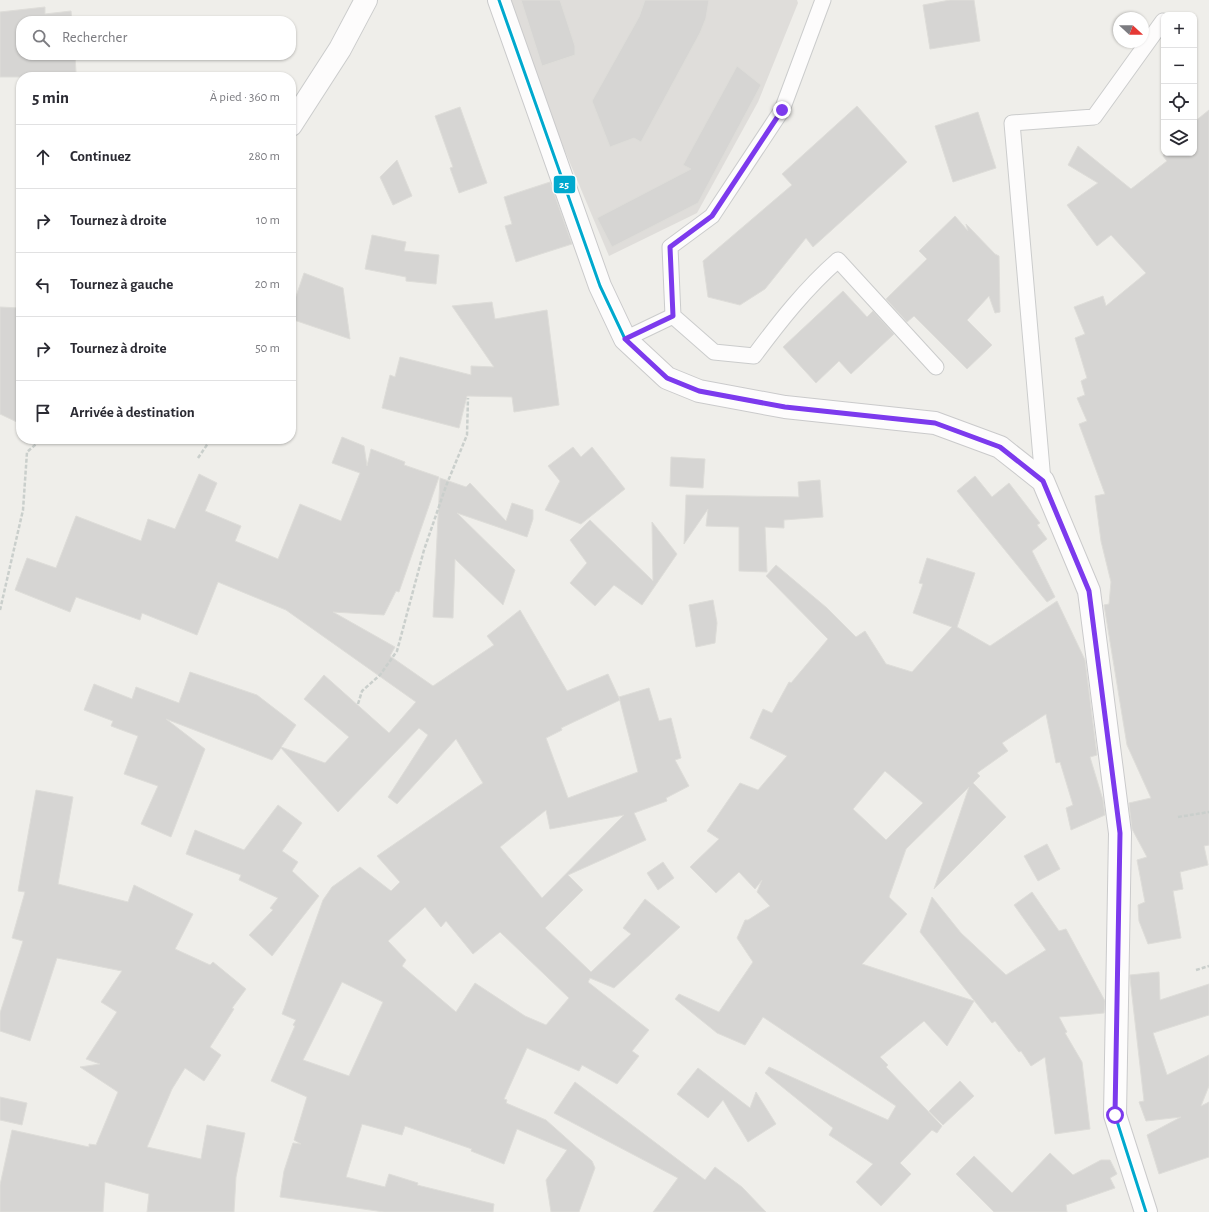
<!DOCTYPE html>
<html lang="fr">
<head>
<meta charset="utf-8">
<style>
	:root { --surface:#fff; --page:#f7f7f7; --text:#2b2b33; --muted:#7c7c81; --line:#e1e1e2 }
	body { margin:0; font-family:"Alegreya Sans",sans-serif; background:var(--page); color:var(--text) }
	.controls { position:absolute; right:12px; top:12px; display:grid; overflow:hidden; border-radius:8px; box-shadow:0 1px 3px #0004 }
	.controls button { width:36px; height:36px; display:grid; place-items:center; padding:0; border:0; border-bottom:1px solid var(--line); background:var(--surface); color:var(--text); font:20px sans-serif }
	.compass { position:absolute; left:1113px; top:12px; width:36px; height:36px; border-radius:50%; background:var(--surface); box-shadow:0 1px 3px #0004; rotate:111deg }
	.stop { position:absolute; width:12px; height:12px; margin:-9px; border:3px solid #7c3aed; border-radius:50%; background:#fff }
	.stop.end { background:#7c3aed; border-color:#fff; box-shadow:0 1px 4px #0008 }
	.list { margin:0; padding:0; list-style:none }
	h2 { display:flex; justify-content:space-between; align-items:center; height:52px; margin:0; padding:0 16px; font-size:17px }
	h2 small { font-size:13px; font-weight:400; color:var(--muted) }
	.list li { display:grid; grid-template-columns:26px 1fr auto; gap:12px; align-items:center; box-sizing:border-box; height:64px; padding:0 16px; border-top:1px solid var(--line) }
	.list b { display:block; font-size:15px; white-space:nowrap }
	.list em { font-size:13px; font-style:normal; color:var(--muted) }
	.icon { flex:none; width:22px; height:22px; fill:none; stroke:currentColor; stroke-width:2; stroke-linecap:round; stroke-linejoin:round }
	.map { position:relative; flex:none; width:1209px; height:1212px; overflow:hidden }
	.search { position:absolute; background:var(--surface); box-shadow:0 1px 3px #0004; left:16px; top:16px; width:280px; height:44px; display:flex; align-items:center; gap:10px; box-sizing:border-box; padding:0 14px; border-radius:16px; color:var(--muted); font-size:15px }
	.panel { position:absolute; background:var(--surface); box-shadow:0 1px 3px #0004; left:16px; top:72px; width:280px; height:372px; border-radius:16px }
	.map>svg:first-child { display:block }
	.industrial { fill:#dfddda }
	.building { fill:#d6d5d3; stroke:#deddd9; fill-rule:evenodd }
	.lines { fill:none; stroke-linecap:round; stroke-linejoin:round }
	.lane-casing { stroke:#cbcccc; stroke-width:17 }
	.street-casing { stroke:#cbcccc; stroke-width:24 }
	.secondary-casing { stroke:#cacacb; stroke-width:24 }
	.path { stroke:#cacfcc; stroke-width:2.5; stroke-dasharray:4 2; stroke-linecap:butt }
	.lane { stroke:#fdfcfc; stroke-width:15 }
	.street { stroke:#fdfcfc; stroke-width:22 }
	.secondary { stroke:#fdfcfc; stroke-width:22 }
	.bus-1-casing { stroke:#fff; stroke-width:6 }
	.bus-1 { stroke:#00a9ce; stroke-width:3 }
	.route { stroke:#7c3aed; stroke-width:5 }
	.line-badge { stroke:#fff; stroke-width:1.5 }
	.badge-label { font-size:11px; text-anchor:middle; font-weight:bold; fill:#fff }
</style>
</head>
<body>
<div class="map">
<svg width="1209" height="1212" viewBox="0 0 1209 1212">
	<rect width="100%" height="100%" fill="#efeeea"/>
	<polygon class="industrial" points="508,0 797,0 798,3 758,102 697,213 609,256 531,70"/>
	<g class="building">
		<polygon points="521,0 560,0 575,46 575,55 542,66"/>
		<polygon points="645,0 709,0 706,18 700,33 641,142 634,138 610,147 592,101 639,17"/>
		<polygon points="950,0 974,0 980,41 930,49 923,5"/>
		<polygon points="45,7 45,14 71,11 72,21 21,21 21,55 75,55 76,73 72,74 72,77 0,77 0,12"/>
		<polygon points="737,66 761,85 698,203 612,247 597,218 691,169 683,165"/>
		<polygon points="857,106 907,162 813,247 806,238 765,289 740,305 708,297 703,261 792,185 782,174"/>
		<polygon points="460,107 487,183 459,193 450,168 453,167 435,116"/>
		<polygon points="1209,110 1209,845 1204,846 1208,865 1180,872 1183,889 1173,891 1181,938 1148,944 1139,921 1138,905 1145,902 1137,860 1147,857 1132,829 1129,803 1151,798 1127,745 1104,605 1109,604 1111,582 1101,541 1095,496 1105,494 1079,424 1087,421 1077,398 1085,395 1081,381 1087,378 1075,338 1085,334 1074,307 1103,296 1106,306 1146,273 1111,235 1097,246 1067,205 1098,183 1068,165 1078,146 1131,189 1167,161 1163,156 1164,153 1194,153 1194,122"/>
		<polygon points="978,112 996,168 953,182 935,126"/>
		<polygon points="397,160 412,196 393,205 380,177"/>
		<polygon points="550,182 572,244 516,262 505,226 512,224 504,197"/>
		<polygon points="955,216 968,231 966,224 995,254 999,256 1000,312 995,313 989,296 967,320 992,345 967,369 914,316 907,322 886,299 927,259 919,251"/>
		<polygon points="372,235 406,242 404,251 439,255 436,284 406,281 406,277 365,269"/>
		<polygon points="304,273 343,288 350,339 291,319 291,311"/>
		<polygon points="843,291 867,317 873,311 894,334 851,374 839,361 816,383 783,347"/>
		<polygon points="492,302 495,319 547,310 559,405 514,412 512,397 467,396 459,428 382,408 390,375 395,377 400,357 471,375 471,366 494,367 452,306"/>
		<polygon points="0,307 21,308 21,424 0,414"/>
		<path d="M 342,437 L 364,446 L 367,466 L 371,449 L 405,462 L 404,465 L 439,477 L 399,592 L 396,591 L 384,615 L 333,612 L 395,647 L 390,656 L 433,686 L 494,645 L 487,636 L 520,610 L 567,691 L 608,674 L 620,700 L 561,728 L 562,730 L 546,738 L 568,798 L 638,772 L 619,697 L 649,688 L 659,721 L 671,718 L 681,758 L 675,760 L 689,786 L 666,798 L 667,801 L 634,813 L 646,840 L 568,875 L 583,890 L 545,928 L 591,972 L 631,934 L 623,928 L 645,899 L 680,927 L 614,988 L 590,978 L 588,982 L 649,1030 L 632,1051 L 639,1056 L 617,1084 L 582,1065 L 579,1071 L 527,1048 L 504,1099 L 507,1100 L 506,1103 L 546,1120 L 592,1161 L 595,1168 L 579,1212 L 551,1212 L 546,1180 L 567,1150 L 517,1129 L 504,1164 L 471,1151 L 472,1149 L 405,1126 L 402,1135 L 362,1124 L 346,1177 L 385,1187 L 389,1174 L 418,1183 L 417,1185 L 494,1204 L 493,1212 L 384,1212 L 280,1197 L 284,1171 L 293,1143 L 301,1144 L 294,1140 L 307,1097 L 271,1081 L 295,1026 L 293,1025 L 296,1020 L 282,1014 L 323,900 L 332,887 L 360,867 L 391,891 L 400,882 L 377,856 L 483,783 L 456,739 L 397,804 L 388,797 L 428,735 L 419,728 L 338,812 L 281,748 L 272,760 L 166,719 L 205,749 L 171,837 L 141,824 L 158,786 L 124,774 L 138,736 L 111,726 L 113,721 L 84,710 L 94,684 L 132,699 L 136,687 L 179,703 L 190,672 L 257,695 L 296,725 L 281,747 L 325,763 L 349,737 L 304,699 L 324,675 L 389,733 L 416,702 L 286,610 L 218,582 L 197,635 L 142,613 L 140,620 L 76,597 L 70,612 L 15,590 L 27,558 L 56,568 L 76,516 L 141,541 L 148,519 L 175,529 L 199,474 L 217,483 L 205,511 L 241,526 L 235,541 L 278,559 L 300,504 L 341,521 L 360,473 L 332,463 ZM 546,810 L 550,829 L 624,815 L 542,898 L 500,847 ZM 425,907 L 441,927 L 446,921 L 473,954 L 500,932 L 569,998 L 546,1025 L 525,1016 L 475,983 L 456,1012 L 402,966 L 406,960 L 388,941 ZM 342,982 L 383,1002 L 349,1076 L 303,1060 Z"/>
		<polygon points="573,447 581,457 592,447 625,489 581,524 545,510 560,481 548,466"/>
		<polygon points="671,457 705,459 703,488 670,486"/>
		<polygon points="975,476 992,497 1009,483 1040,523 1037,525 1047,539 1032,551 1055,597 1047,602 957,491"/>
		<polygon points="440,478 466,487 470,483 506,521 512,503 533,510 533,519 527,537 457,513 515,570 503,605 455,559 453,618 433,617"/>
		<polygon points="820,480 823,517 784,520 784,528 765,527 767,572 739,571 739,527 706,526 708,509 684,544 686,495 799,497 798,482"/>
		<polygon points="590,520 653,581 652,522 677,554 642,605 614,585 595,606 570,583 587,563 570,540"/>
		<path d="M 927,558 L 975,573 L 957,627 L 990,646 L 1057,601 L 1085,660 L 1097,755 L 1090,757 L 1103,800 L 1105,815 L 1071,830 L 1066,808 L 1073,805 L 1060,762 L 1056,763 L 1046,714 L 1002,743 L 1008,751 L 977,773 L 980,776 L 973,783 L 1006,817 L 934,889 L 969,787 L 906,849 L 889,897 L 907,914 L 862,964 L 974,1001 L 947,1046 L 924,1021 L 880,1057 L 888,1065 L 886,1067 L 942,1126 L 937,1133 L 932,1130 L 900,1163 L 911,1174 L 881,1206 L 856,1182 L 873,1164 L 829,1135 L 833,1128 L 765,1073 L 769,1067 L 888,1120 L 896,1106 L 763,1017 L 745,1045 L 717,1033 L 675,999 L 679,994 L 719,1012 L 753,962 L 737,938 L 745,920 L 748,920 L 770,906 L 757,892 L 762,880 L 755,889 L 739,872 L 716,893 L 690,867 L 719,839 L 707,831 L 740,783 L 758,790 L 787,756 L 750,738 L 763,709 L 772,713 L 789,682 L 791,683 L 828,639 L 766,576 L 776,565 L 827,608 L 856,637 L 865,631 L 886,664 L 912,672 L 952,627 L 913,613 L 923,584 L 919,583 ZM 885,771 L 923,803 L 886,840 L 853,809 Z"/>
		<polygon points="713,600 717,623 715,643 696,647 689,605"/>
		<polygon points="36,790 73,797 58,884 128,902 134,885 193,914 175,949 210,965 213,962 246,989 232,1008 234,1009 210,1047 221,1055 204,1081 185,1068 172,1089 147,1147 201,1159 207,1125 245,1133 236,1177 234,1212 147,1212 149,1194 105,1182 103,1212 0,1212 0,1185 12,1130 89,1147 89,1144 96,1145 118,1092 80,1067 100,1064 86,1059 117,1012 101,1002 122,971 57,958 30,1041 0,1031 0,1013 23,941 12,938 25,892 18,891"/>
		<polygon points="278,805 302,823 282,851 298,862 292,871 319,896 272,956 249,935 273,910 270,908 278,898 239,880 241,875 186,854 195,830 244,850"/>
		<polygon points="1047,844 1060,869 1038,881 1024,856"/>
		<polygon points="663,862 674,878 658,890 647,873"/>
		<polygon points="1032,892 1059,931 1066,929 1105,1001 1104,1013 1059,1017 1067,1032 1065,1033 1082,1062 1090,1129 1055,1134 1045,1057 1031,1066 1021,1051 1019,1052 995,1021 992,1023 920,932 932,897 961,933 1006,975 1046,950 1014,905"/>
		<polygon points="1159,972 1160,1000 1209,984 1209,1015 1153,1033 1167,1075 1209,1055 1209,1086 1201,1106 1209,1102 1209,1157 1159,1174 1147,1135 1181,1117 1146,1121 1139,1102 1144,1101 1130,978 1130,975"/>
		<polygon points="698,1068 750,1108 756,1092 776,1124 748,1142 723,1100 708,1118 677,1094"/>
		<polygon points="960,1081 974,1096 943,1125 929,1111"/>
		<polygon points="575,1082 705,1180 715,1167 742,1187 766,1212 653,1212 678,1178 554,1113"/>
		<polygon points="0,1097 27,1103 22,1125 0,1120"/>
		<polygon points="1050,1153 1073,1175 1101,1160 1110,1160 1117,1174 1110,1178 1115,1188 1066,1205 1067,1212 994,1212 956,1174 974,1156 1012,1193"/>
	</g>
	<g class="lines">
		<defs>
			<g id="lane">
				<path d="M 823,0 L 782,110 L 712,216 L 670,247 L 673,316 L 714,352 L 754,356 C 780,321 806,288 838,260 L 936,367"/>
				<polyline points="625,339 673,316"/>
				<polyline points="1043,481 1012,123 1094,117 1163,21"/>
			</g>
			<polyline id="street" points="291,125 340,49 366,0"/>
			<polyline id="secondary" points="499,0 600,286 625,339 667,378 699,391 785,407 935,423 1000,447 1043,481 1089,591 1120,833 1115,1115 1146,1212"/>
		</defs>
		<use href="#lane" class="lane-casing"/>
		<use href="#street" class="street-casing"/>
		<use href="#secondary" class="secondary-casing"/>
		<g class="path">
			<polyline points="198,458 211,439"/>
			<polyline points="0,610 23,510 27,452 42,439"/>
			<polyline points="358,704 362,691 380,675 397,651 424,550 446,486 467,435 468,398"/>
			<polyline points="1178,817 1209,812"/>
			<polyline points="1196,970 1209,966"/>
		</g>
		<use href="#lane" class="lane"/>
		<use href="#street" class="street"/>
		<use href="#secondary" class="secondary"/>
		<defs>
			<polyline id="bus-1" points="499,0 600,286 625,339 667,378 699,391 785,407 935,423 1000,447 1043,481 1089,591 1120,833 1115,1115 1146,1212"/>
		</defs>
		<use href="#bus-1" class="bus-1-casing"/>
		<use href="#bus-1" class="bus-1"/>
	</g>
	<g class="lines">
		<polyline class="route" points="782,110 712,216 670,247 673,316 625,339 667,378 699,391 785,407 935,423 1000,447 1043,481 1089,591 1120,833 1115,1115"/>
	</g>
	<rect class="line-badge" x="553" y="175" width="23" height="19" rx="4" fill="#00a9ce"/>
	<g class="badge-label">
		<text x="564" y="188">25</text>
	</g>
</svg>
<div class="controls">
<button>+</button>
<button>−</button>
<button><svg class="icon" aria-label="locate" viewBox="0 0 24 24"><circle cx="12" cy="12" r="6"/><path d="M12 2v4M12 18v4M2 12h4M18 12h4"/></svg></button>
<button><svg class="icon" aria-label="layers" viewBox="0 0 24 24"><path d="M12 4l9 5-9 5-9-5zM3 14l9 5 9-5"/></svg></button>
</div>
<svg class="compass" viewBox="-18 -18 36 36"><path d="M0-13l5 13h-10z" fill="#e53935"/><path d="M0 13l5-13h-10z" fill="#7c7c81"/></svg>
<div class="stop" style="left:1115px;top:1115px"></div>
<div class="stop end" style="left:782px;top:110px"></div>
<div class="search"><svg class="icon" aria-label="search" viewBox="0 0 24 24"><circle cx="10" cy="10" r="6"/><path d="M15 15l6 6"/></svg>Rechercher</div>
<section class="panel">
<h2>5 min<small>À pied · 360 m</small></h2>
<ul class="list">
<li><svg class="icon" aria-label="ahead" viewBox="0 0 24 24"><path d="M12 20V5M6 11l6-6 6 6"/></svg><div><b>Continuez</b></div><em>280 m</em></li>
<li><svg class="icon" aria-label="right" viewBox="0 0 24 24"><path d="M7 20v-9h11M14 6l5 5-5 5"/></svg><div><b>Tournez à droite</b></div><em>10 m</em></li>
<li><svg class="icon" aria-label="left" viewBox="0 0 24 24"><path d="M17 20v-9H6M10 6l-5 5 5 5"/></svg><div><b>Tournez à gauche</b></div><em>20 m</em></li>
<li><svg class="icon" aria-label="right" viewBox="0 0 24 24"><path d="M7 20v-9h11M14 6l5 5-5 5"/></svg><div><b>Tournez à droite</b></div><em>50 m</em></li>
<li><svg class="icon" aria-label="arrive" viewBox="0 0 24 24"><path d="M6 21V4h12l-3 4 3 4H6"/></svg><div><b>Arrivée à destination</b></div></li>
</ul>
</section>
</div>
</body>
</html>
